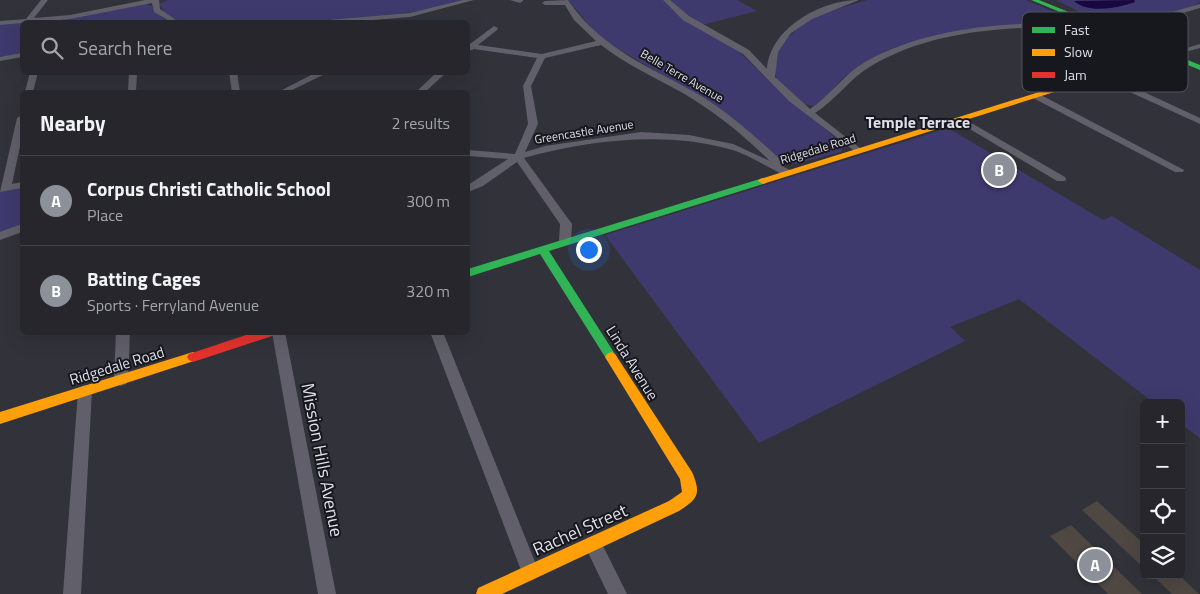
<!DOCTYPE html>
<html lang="en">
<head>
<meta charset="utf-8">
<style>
	:root { --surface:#26262c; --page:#323238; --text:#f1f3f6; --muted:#a4a5a9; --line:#424348; --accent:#8c9099 }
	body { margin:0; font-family:"Titillium Web",sans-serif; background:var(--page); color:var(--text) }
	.controls { position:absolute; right:15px; bottom:15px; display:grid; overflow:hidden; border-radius:8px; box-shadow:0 5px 20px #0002 }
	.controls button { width:45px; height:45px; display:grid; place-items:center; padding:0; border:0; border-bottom:1px solid var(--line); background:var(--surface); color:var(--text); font:25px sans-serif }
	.you { position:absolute; left:588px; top:249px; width:18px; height:18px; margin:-12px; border:4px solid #fff; border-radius:50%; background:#1a73e8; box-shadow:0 0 0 8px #1a73e833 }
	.badge { display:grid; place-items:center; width:32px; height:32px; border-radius:50%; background:var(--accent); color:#fff; font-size:16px; font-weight:700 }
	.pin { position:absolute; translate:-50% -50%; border:2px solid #fff; box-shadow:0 1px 5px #0006 }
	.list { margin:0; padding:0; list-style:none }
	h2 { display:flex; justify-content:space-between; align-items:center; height:65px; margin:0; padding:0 20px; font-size:21px }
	h2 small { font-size:16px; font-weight:400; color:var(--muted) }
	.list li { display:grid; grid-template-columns:32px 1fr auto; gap:15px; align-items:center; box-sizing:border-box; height:90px; padding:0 20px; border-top:1px solid var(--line) }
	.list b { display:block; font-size:19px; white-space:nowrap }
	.list p { margin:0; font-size:16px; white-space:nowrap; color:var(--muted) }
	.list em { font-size:16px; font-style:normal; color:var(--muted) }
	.icon { flex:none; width:28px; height:28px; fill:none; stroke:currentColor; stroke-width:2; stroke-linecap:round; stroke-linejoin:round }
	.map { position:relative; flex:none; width:1200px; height:594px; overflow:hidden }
	.search { position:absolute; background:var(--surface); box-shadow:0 5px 20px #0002; left:20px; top:20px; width:450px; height:55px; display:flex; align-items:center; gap:12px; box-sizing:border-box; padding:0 18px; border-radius:8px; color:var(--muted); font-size:19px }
	.panel { position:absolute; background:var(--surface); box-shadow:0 5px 20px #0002; left:20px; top:90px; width:450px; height:245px; border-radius:8px }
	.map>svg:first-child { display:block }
	.green { fill:#3f3a6d }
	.water { fill:#18083f }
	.building { fill:#4e4742 }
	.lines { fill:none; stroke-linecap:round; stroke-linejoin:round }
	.street { fill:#61606a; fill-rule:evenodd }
	.fast { fill:#30b455; fill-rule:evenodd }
	.slow { fill:#ff9f0a; fill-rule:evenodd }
	.jam { fill:#e5322d; fill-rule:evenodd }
	.labels { text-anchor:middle; stroke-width:4; stroke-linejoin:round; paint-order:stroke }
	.far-street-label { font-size:12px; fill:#dfdfe9; stroke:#17171e }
	.street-label { font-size:15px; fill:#dfdfe9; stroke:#17171e }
	.far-district-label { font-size:16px; font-weight:bold; fill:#dfdfe9; stroke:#17171e }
	.near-street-label { font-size:18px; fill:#dfdfe9; stroke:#17171e }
	.key { fill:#17171e; stroke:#53535b; stroke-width:1 }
	.key-label { font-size:14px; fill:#dfdfe9 }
</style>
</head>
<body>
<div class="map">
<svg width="1200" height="594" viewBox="0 0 1200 594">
	<rect width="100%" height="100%" fill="#32323a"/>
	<g class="green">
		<path d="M 168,0 L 466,0 C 374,26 276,22 182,22 L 166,15 L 159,4 Z"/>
		<polygon points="568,0 663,0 686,21 734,47 784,95 844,145 841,152 795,164 783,162 718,108 607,42 594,31"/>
		<polygon points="666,0 737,0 757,11 702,25"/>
		<polygon points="867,0 1026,0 1073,20 1074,22 1021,24 965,30 893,48 862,64 842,79 822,101 814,106 803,104 777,80 773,67 776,55 783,42 805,21 827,12"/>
		<path d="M 1057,0 L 1200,0 L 1200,2 C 1180,16 1135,23 1111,21 C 1098,20 1067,7 1057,0 Z"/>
		<polygon points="144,4 152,6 155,12 170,22 31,22"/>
		<polygon points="22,23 22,54 0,58 0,25"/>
		<polygon points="948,128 1103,220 1112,216 1200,270 1200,438 1181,424 1181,403 1154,403 1019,299 950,327 965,341 759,443 605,235"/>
		<polygon points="22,188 22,226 0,234 0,192"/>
	</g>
	<path class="water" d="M 1134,0 L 1135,2 C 1118,8 1088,14 1074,1 Z"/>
	<g class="building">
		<polygon points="1097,501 1144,544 1144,568 1082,510"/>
		<polygon points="1071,525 1142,594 1108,594 1050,536"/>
		<polygon points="1152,575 1179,575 1199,594 1172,594"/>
	</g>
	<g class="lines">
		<g class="street">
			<polygon points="41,0 48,0 34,18 70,15 145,0 159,0 160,9 179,22 171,22 154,12 152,3 70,19 0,25 0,21 26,19"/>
			<polygon points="463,0 474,0 410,17 348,22 325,22 329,20 410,13"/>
			<polygon points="510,0 523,0 523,1 520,3"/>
			<path d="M 568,0 C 603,52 655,68 706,99 C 734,117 758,139 783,162 L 784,164 L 782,166 L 792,171 L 792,175 L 784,175 C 767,167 748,154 729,149 C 666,131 586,140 524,158 L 572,224 L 571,241 L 565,245 L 559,241 L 560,224 L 517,162 L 483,186 L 468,192 L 468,185 L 508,159 L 468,156 L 468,150 L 515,154 L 528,124 L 523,86 L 537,58 L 474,49 L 469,51 L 468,44 L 470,44 L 494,26 L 498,28 L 497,30 L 478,45 L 542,54 L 596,41 L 574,20 L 565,5 L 545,5 L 542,3 L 545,1 ZM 601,45 C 625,64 654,77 681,92 C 714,111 742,134 770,161 L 733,144 L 689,135 L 641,132 L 545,146 L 525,152 L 538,124 L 531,86 L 545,58 Z"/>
			<path d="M 663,0 L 670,0 L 689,16 L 749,50 L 767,69 C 770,28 821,0 859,0 L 812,19 L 791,33 L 778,52 L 775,77 L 810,109 C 830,96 844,74 865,62 C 933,24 1015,23 1091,22 L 1095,24 L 1091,26 C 1017,27 937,27 871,66 C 850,78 836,100 815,113 L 860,148 L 860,152 L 857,153 L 789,101 L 743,54 L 683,20 Z"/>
			<polygon points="1200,4 1200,8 1156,21 1107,26 1103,24 1107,22 1155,17"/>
			<polygon points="1200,44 1200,48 1177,54 1173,52"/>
			<polygon points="22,53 22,57 0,61 0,57"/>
			<polygon points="30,72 38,72 33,92 25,92"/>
			<polygon points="129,72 137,72 136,92 128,92"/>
			<polygon points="229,72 237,72 240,92 232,92"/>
			<polygon points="317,72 329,72 288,92 278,92"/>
			<polygon points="437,72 447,72 425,92 416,92"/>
			<polygon points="1097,73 1103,73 1200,118 1200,124 1097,77"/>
			<polygon points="1033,94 1039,94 1184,170 1183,172 1175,172 1033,98"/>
			<polygon points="22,115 22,137 12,184 22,182 22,188 0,192 17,118"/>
			<polygon points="961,117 1065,177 1066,179 1065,181 1057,181 958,122 958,118"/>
			<polygon points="22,224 22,232 0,240 0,232"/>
			<polygon points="116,332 130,332 128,380 126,384 121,386 116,384 114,380"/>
			<polygon points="272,332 285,332 336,594 318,594"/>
			<polygon points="430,332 443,332 539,572 536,578 530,581 524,578"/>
			<polygon points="85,385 90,387 92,391 81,594 63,594 78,391 80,387"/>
			<polygon points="593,536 599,538 627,594 608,594 584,544 587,538"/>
		</g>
		<g class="fast">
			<polygon points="1031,0 1039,0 1200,65 1200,70"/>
			<polygon points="763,178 768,181 766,183 549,251 615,354 617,357 615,360 607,360 540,254 468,277 468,269"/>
		</g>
		<g class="slow">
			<polygon points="1174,50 1181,52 766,183 763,184 758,181 760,179"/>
			<polygon points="193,352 197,354 199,357 197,360 0,424 0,412"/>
			<path d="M 611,352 L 615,354 L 692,472 C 702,495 697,499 679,511 L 502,594 L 476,594 L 478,588 L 669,501 L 682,492 L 680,479 L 605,357 L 607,354 Z"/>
		</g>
		<polygon class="jam" points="255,332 277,332 275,335 193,362 189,360 187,357 189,354"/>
	</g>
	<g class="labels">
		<g class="far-street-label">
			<text transform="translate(682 76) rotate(30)" y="4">Belle Terre Avenue</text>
			<text transform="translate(584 132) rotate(-9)" y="4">Greencastle Avenue</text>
			<text transform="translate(818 149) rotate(-17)" y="4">Ridgedale Road</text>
		</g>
		<g class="street-label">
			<text transform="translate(632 363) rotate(58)" y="5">Linda Avenue</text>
			<text transform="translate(117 366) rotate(-17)" y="5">Ridgedale Road</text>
		</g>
		<g class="far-district-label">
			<text x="918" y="128">Temple Terrace</text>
		</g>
		<g class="near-street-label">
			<text transform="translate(322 460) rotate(79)" y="6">Mission Hills Avenue</text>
			<text transform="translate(580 530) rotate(-24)" y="6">Rachel Street</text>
		</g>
	</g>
	<rect x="1022" y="12" width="166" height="80" rx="8" class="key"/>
	<rect x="1032" y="27" width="23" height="6" fill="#30b455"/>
	<rect x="1032" y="49" width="23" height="7" fill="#ff9f0a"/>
	<rect x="1032" y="72" width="23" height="6" fill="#e5322d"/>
	<g class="key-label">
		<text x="1064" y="35">Fast</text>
		<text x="1064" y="57">Slow</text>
		<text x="1064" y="80">Jam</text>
	</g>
</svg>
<div class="controls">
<button>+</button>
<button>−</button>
<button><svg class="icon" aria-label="locate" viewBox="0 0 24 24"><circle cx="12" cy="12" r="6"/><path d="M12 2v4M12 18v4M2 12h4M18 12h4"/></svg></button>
<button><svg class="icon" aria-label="layers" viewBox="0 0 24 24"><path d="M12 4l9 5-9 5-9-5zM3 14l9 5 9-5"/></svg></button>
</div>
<div class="you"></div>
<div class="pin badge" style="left:1095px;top:565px">A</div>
<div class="pin badge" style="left:999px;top:170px">B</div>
<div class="search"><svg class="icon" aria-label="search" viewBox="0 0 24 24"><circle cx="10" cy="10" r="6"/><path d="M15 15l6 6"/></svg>Search here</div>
<section class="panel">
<h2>Nearby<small>2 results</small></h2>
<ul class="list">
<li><span class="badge">A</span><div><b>Corpus Christi Catholic School</b><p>Place</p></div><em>300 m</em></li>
<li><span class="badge">B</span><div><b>Batting Cages</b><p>Sports · Ferryland Avenue</p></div><em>320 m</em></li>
</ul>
</section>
</div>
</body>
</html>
